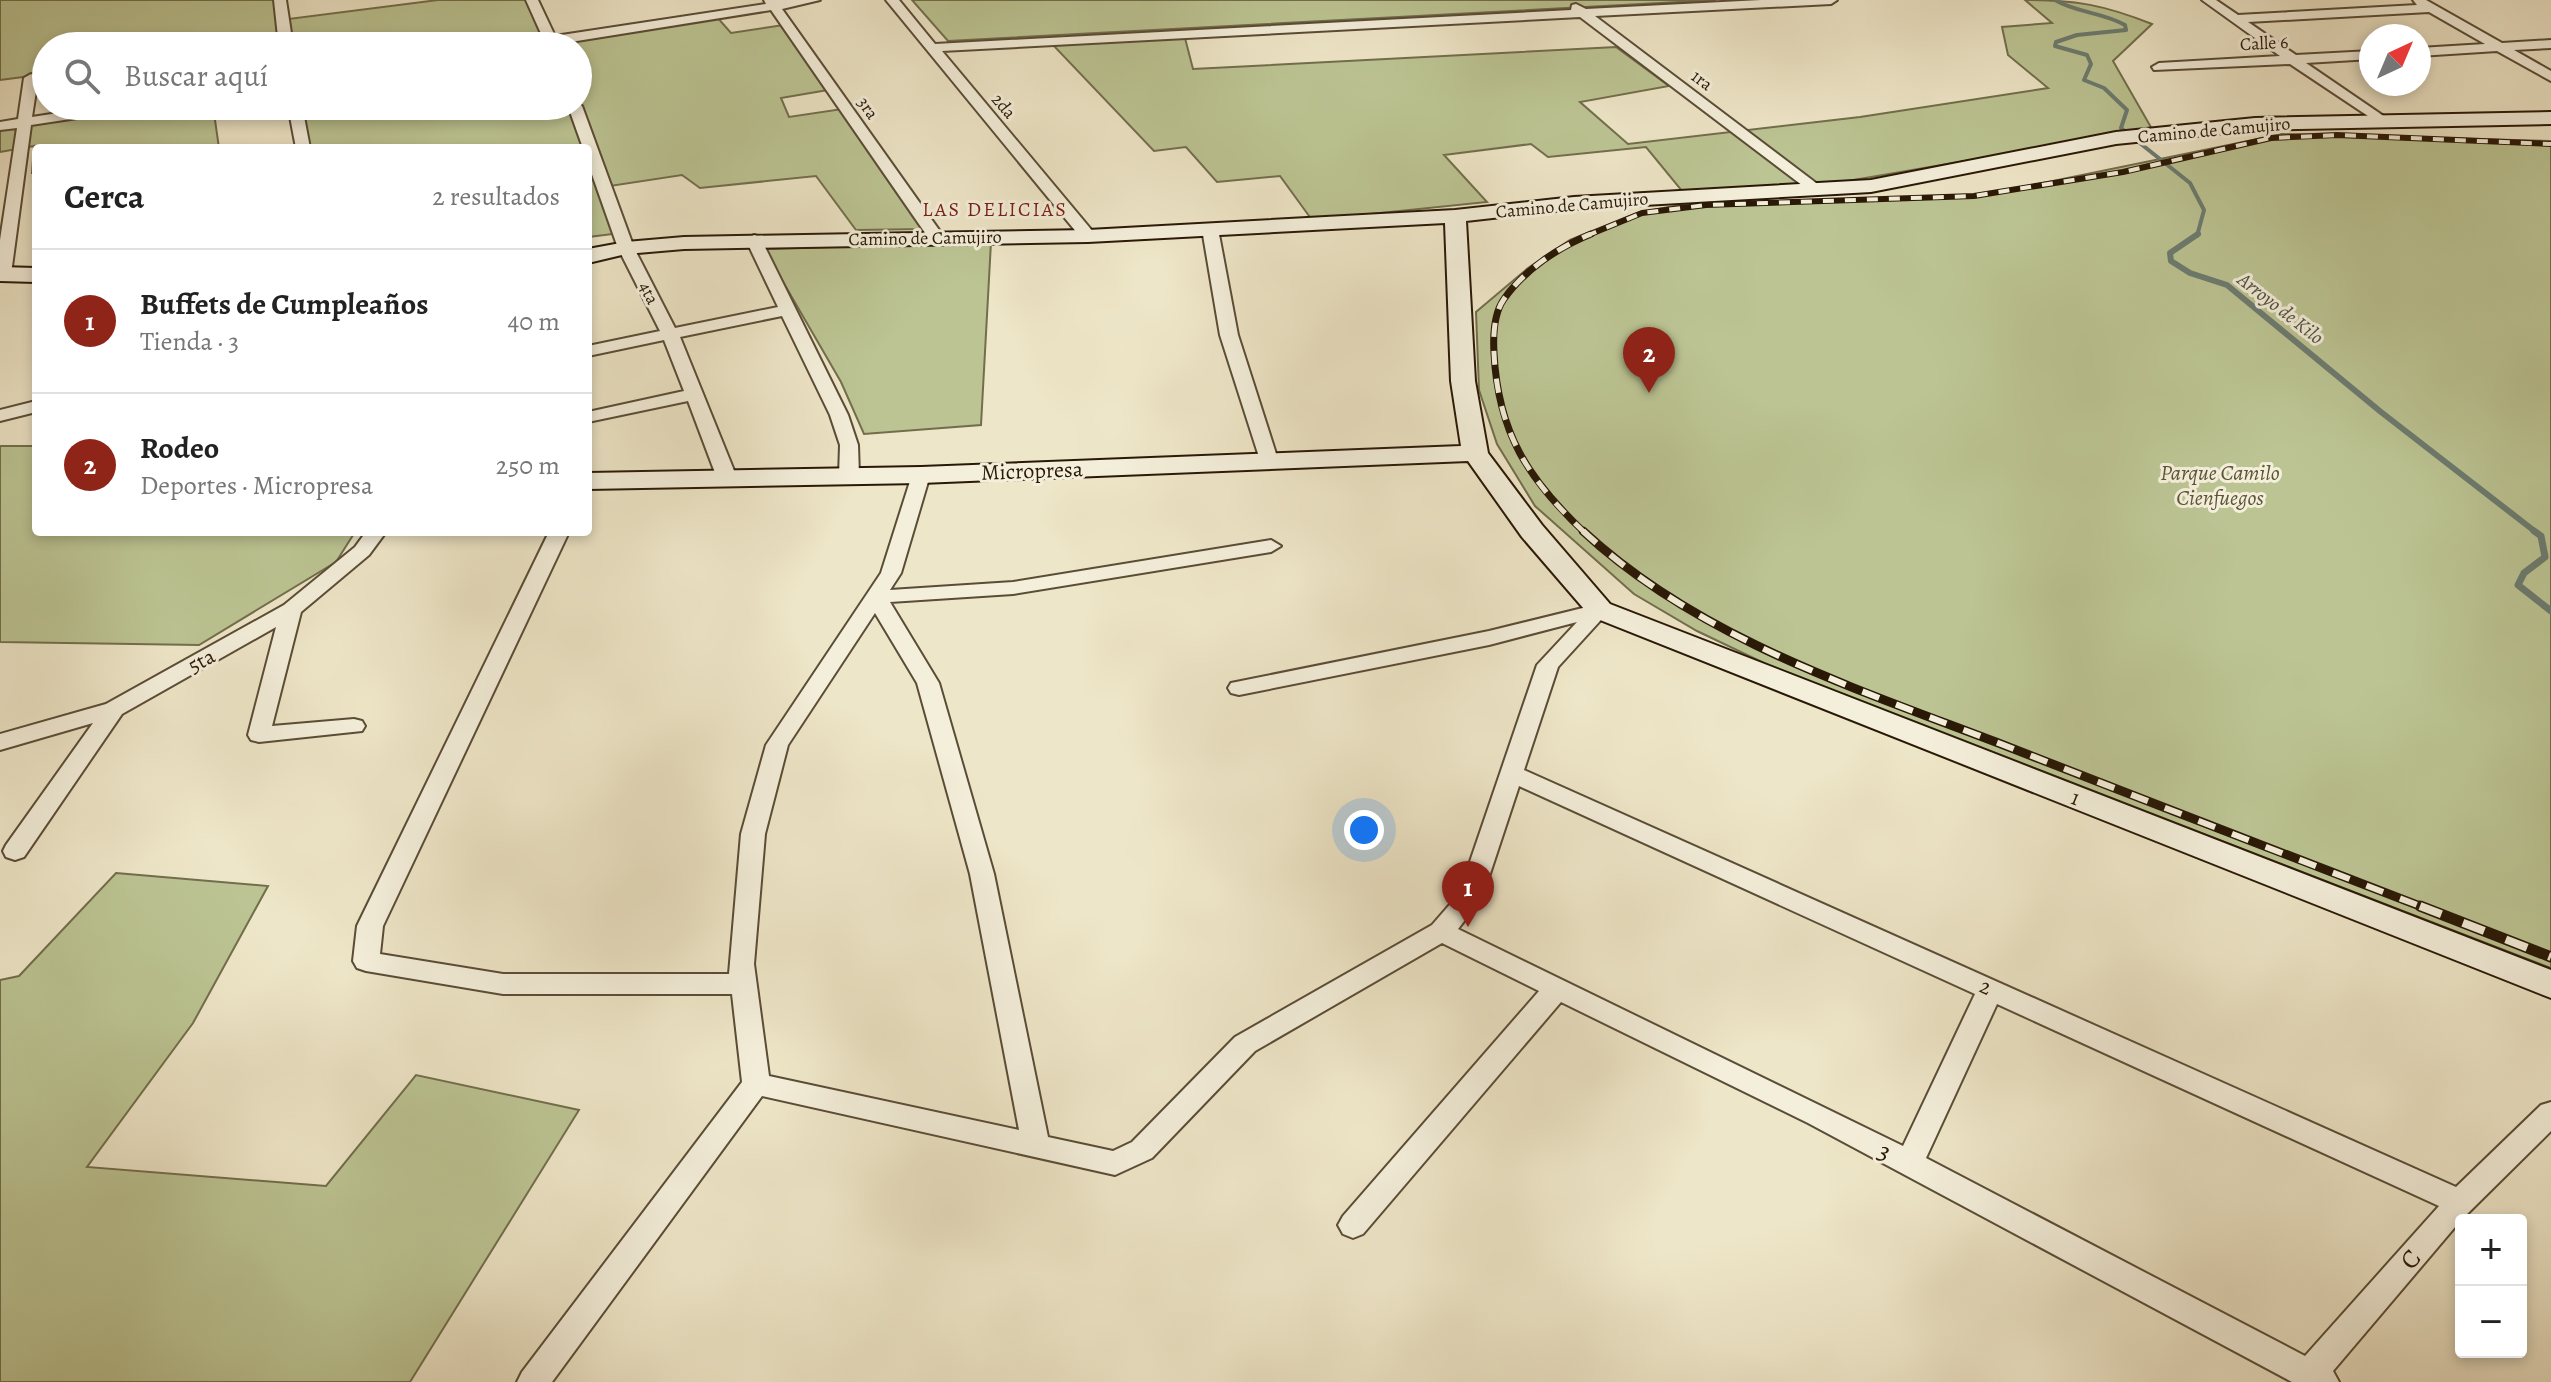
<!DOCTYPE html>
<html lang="es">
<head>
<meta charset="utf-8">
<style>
	:root { --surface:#fff; --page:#f2f2f2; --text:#222; --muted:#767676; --line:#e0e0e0; --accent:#8f2418 }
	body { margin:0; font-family:Alegreya,serif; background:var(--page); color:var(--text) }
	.controls { position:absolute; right:24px; bottom:24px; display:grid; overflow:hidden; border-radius:8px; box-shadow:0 4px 12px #0003 }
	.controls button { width:72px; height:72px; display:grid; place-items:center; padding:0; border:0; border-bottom:2px solid var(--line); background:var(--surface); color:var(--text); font:40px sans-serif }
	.compass { position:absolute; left:2359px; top:24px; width:72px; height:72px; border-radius:50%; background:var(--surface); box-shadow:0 4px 12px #0003; rotate:44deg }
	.you { position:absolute; left:1364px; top:830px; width:28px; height:28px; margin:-20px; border:6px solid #fff; border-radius:50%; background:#1a73e8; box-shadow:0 0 0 12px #1a73e833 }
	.badge { display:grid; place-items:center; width:52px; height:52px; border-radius:50%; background:var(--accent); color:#fff; font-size:26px; font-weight:700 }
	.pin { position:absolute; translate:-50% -66px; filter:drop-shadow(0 2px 4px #0008) }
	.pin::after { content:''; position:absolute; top:42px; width:28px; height:24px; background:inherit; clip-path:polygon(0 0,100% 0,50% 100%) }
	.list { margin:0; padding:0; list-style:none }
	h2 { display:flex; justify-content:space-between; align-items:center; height:104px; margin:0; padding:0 32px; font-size:34px }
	h2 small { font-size:26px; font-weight:400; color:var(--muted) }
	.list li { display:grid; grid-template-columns:52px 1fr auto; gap:24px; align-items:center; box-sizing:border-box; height:144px; padding:0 32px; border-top:2px solid var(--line) }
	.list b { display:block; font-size:30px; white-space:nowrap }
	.list p { margin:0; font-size:26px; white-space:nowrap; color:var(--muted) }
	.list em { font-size:26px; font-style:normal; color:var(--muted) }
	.icon { flex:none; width:44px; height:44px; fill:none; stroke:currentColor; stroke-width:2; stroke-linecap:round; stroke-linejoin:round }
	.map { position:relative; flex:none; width:2551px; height:1382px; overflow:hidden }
	.search { position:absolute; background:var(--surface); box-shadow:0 4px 12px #0003; left:32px; top:32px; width:560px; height:88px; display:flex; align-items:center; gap:20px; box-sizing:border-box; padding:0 28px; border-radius:44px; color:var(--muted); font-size:30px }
	.panel { position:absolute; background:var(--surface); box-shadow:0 4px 12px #0003; left:32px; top:144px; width:560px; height:392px; border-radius:8px }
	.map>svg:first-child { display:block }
	.green { fill:#bcc493; stroke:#726e4c; stroke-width:2 }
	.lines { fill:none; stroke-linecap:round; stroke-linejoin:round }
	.stream-far2 { stroke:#6c7c71; stroke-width:4 }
	.stream-far1 { stroke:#6c7c71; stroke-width:6 }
	.stream { stroke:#6c7c71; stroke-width:7 }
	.street-casing { stroke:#5a4c36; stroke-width:4 }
	.secondary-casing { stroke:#291806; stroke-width:4 }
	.street { fill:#f4efdb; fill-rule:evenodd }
	.secondary { fill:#f4efdb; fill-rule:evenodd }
	.rail-far3-casing { stroke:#291806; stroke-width:6 }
	.rail-far2-casing { stroke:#291806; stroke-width:7 }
	.rail-far1-casing { stroke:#291806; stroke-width:9 }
	.rail-casing { stroke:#291806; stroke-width:11 }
	.rail-far3 { stroke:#f4efdb; stroke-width:4; stroke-dasharray:11; stroke-linecap:butt }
	.rail-far2 { stroke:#f4efdb; stroke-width:5; stroke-dasharray:14; stroke-linecap:butt }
	.rail-far1 { stroke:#f4efdb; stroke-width:6; stroke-dasharray:18; stroke-linecap:butt }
	.rail { stroke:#f4efdb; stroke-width:8; stroke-dasharray:23; stroke-linecap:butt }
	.labels { text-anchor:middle; stroke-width:6; stroke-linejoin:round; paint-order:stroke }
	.far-street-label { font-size:18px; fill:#291806; stroke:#f4efdb }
	.far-neighbourhood-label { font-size:20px; letter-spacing:2px; fill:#7a1f14; stroke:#f4efdb }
	.far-water-label { font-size:20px; font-style:italic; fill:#505244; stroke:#f4efdb }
	.street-label { font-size:22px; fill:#291806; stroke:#f4efdb }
	.park-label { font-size:22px; font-style:italic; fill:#5c5437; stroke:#f4efdb }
	.near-street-label { font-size:26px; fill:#291806; stroke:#f4efdb }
</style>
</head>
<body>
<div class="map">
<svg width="2551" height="1382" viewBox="0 0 2551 1382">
	<rect width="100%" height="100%" fill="#eee6c8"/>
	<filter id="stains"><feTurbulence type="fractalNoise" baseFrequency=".0025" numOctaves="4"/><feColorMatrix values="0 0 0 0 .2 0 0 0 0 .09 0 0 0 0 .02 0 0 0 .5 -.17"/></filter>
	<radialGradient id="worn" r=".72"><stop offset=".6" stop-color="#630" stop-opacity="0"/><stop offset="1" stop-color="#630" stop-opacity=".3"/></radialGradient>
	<g class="green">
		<polygon points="0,0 276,0 281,20 438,0 526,0 544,43 717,17 731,33 783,25 828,90 781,98 789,117 842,109 925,229 856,230 816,176 700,188 682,175 603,187 613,234 588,237 588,148 311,148 306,140 302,106 578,106 578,46 46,46 46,74 0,80"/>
		<polygon points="912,0 1716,0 948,41"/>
		<path d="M 2025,0 C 2077,0 2104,5 2152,24 L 2113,61 L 2152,129 L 1830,184 L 1682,191 L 1646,147 L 1548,157 L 1531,144 L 1444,155 L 1487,202 L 1312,220 L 1280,176 L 1217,182 L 1186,147 L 1154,151 L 1052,44 L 1185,38 L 1193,69 L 1616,47 L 1669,86 L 1580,102 L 1628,144 L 1860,117 L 2048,88 L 2008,55 L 2002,27 L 2052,23 Z"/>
		<polygon points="120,106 213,106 219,148 36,148 36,173 32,173 34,146 0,152 0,125"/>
		<polygon points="2282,134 2551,141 2551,968 1785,673 1697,631 1634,594 1535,506 1497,444 1479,390 1476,312 1528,268 1570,240 1637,213 1690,203 1975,197"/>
		<polygon points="991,242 981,425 864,434 841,382 764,249"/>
		<polygon points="0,446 36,446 36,532 355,532 336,562 199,645 0,642"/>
		<polygon points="116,873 268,886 193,1023 87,1167 326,1186 416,1075 579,1110 410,1382 0,1382 0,980 19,976"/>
	</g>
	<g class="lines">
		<path class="stream-far2" d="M 2055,0 C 2077,13 2102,12 2125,25 L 2126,30 L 2077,35 L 2056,42 L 2055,46 L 2087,55 L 2091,64 L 2084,80 L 2104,88 L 2127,110 L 2121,128 L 2190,183 L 2204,210 L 2197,236"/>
		<polyline class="stream-far1" points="2198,234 2170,253 2171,261 2190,273 2227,285 2381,412 2537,533"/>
		<polyline class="stream" points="2534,531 2541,536 2545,557 2524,573 2518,585 2551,611"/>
		<defs>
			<g id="street">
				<polygon points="274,0 286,0 293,46 279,46"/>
				<polygon points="526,0 538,0 555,36 766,4 764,0 820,0 782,9 944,237 936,242 930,240 771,10 558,44 560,46 511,46 543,38"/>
				<polygon points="886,0 899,0 935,44 1571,10 1572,5 1576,4 1586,9 1761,0 1837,0 1831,4 1595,16 1824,189 1821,192 1811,192 1580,17 942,51 1094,233 1094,239 1082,239"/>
				<polygon points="2202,0 2216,0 2238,15 2417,5 2413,0 2426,0 2502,43 2551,40 2551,48 2514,50 2551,71 2551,81 2497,51 2419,56 2419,48 2485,44 2429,12 2248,22 2296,55 2371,51 2371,59 2306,63 2385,117 2387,120 2380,124 2290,64 2154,70 2152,67 2159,63 2280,56"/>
				<polygon points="31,74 38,78 32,117 103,106 137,106 130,110 31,125 11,274 3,279 0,278 0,240 17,128 0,130 0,122 18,119 24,78"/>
				<polygon points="578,103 582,106 634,248 675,328 778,307 746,240 754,235 760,237 848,415 858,445 859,476 856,480 842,480 839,476 840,445 830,415 782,316 680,337 737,478 734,482 720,482 717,478 688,401 588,422 588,412 684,391 664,340 588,356 588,346 660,331 618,248 588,163 588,148 583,148 568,106 578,106"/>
				<polygon points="288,106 302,106 310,148 296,148"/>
				<polygon points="1210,224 1218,229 1238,335 1279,463 1277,467 1263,467 1261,463 1220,335 1202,229"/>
				<polygon points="36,401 36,412 0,421 0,410"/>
				<path d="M 921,469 L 930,475 L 901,573 L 890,590 L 1013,582 L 1271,540 L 1281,546 L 1271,552 L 1013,594 L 890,602 L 939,683 L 994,874 L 1048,1137 L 1113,1151 L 1132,1142 L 1235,1037 L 1432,925 L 1459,894 L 1537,665 L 1577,622 L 1489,645 L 1239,695 L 1231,693 L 1228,688 L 1231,683 L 1489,631 L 1599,604 L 1607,605 L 1610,610 L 1558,667 L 1524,770 L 2456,1187 L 2541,1105 L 2551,1102 L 2551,1131 L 2461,1220 L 2333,1371 L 2339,1382 L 2292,1382 L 1808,1123 L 1561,1002 L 1363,1234 L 1353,1238 L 1343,1234 L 1338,1225 L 1343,1216 L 1539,991 L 1442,943 L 1255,1051 L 1152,1158 L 1115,1175 L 762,1096 L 552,1382 L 517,1382 L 522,1372 L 742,1082 L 732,994 L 503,994 L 366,971 L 357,968 L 353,961 L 357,926 L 549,532 L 569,532 L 383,926 L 380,954 L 503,974 L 729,974 L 741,834 L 766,745 L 881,573 L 912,475 ZM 875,613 L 917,683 L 970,874 L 1019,1130 L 769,1076 L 754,964 L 765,834 L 788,745 ZM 1519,786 L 1975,994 L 1903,1146 L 1458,929 L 1482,898 ZM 1997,1004 L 2439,1206 L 2305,1356 L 1926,1158 Z"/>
				<polygon points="366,532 386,532 369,555 301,612 272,726 354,719 362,721 365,726 362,731 259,742 251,740 248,735 276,627 122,714 24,857 15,860 6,857 3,851 6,845 93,723 0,750 0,734 106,704 284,605 355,547"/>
			</g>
			<g id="secondary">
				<polygon points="2551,112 2551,124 2255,130 2116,144 1871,192 1574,209 1466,221 1475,381 1488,453 1542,525 1610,604 2551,970 2551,998 1590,616 1522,537 1468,461 921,483 588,489 588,473 921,467 1461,446 1451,381 1445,223 1088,242 684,249 626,254 588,263 588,249 626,242 684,237 1088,230 1455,210 1574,197 1871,180 2116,132 2255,118"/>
				<polygon points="0,267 36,268 36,282 0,281"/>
			</g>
		</defs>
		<use href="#street" class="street-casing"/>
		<use href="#secondary" class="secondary-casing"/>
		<use href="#street" class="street"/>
		<use href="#secondary" class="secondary"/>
		<defs>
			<polyline id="rail-far3" points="1586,236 1642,213 1706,205 1974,196 2123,172 2271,138 2337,135 2551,144"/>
			<path id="rail-far2" d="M 1585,533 C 1528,479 1498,433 1494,353 C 1493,336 1494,313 1504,299 C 1524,270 1559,247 1591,234"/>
			<path id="rail-far1" d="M 1583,531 C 1698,638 1857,689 2001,744 C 2142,799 2284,854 2425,908"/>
			<polyline id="rail" points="2420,906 2551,957"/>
		</defs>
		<use href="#rail-far3" class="rail-far3-casing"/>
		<use href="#rail-far2" class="rail-far2-casing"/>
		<use href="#rail-far1" class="rail-far1-casing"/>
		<use href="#rail" class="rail-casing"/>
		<use href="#rail-far3" class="rail-far3"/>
		<use href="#rail-far2" class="rail-far2"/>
		<use href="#rail-far1" class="rail-far1"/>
		<use href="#rail" class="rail"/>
	</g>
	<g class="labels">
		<g class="far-street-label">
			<text transform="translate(2264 43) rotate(-3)" y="6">Calle 6</text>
			<text transform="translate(1702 80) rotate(37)" y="6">1ra</text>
			<text transform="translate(1004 106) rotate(50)" y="6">2da</text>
			<text transform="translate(868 108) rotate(55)" y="6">3ra</text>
			<text transform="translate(2214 130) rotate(-5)" y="6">Camino de Camujiro</text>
			<text transform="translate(1572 205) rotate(-5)" y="6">Camino de Camujiro</text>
			<text transform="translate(925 238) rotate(-1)" y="6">Camino de Camujiro</text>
			<text transform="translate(649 293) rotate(63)" y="6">4ta</text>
		</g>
		<g class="far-neighbourhood-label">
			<text x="995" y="216">LAS DELICIAS</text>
		</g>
		<g class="far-water-label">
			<text transform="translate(2281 308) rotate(38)" y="7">Arroyo de Kilo</text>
		</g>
		<g class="street-label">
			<text transform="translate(1032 470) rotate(-2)" y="8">Micropresa</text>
			<text transform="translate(201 660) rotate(-29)" y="8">5ta</text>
			<text transform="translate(2076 797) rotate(21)" y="8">1</text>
			<text transform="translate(1986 986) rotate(25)" y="8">2</text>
		</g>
		<g class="park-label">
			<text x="2220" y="480">Parque Camilo<tspan x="2220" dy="25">Cienfuegos</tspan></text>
		</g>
		<g class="near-street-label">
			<text transform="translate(1885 1151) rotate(28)" y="9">3</text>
			<text transform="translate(2410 1259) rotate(-49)" y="9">C</text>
		</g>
	</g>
	<rect width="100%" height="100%" filter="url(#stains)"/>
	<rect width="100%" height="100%" fill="url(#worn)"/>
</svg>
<div class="controls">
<button>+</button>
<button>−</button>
</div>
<svg class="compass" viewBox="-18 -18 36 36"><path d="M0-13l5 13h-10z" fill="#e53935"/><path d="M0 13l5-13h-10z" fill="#767676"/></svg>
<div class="you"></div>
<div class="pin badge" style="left:1468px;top:927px">1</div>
<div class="pin badge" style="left:1649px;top:393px">2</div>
<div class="search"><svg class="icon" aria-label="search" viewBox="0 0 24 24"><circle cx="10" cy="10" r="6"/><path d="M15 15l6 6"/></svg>Buscar aquí</div>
<section class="panel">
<h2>Cerca<small>2 resultados</small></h2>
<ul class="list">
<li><span class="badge">1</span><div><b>Buffets de Cumpleaños</b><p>Tienda · 3</p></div><em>40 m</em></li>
<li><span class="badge">2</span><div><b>Rodeo</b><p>Deportes · Micropresa</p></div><em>250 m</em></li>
</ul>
</section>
</div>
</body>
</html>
